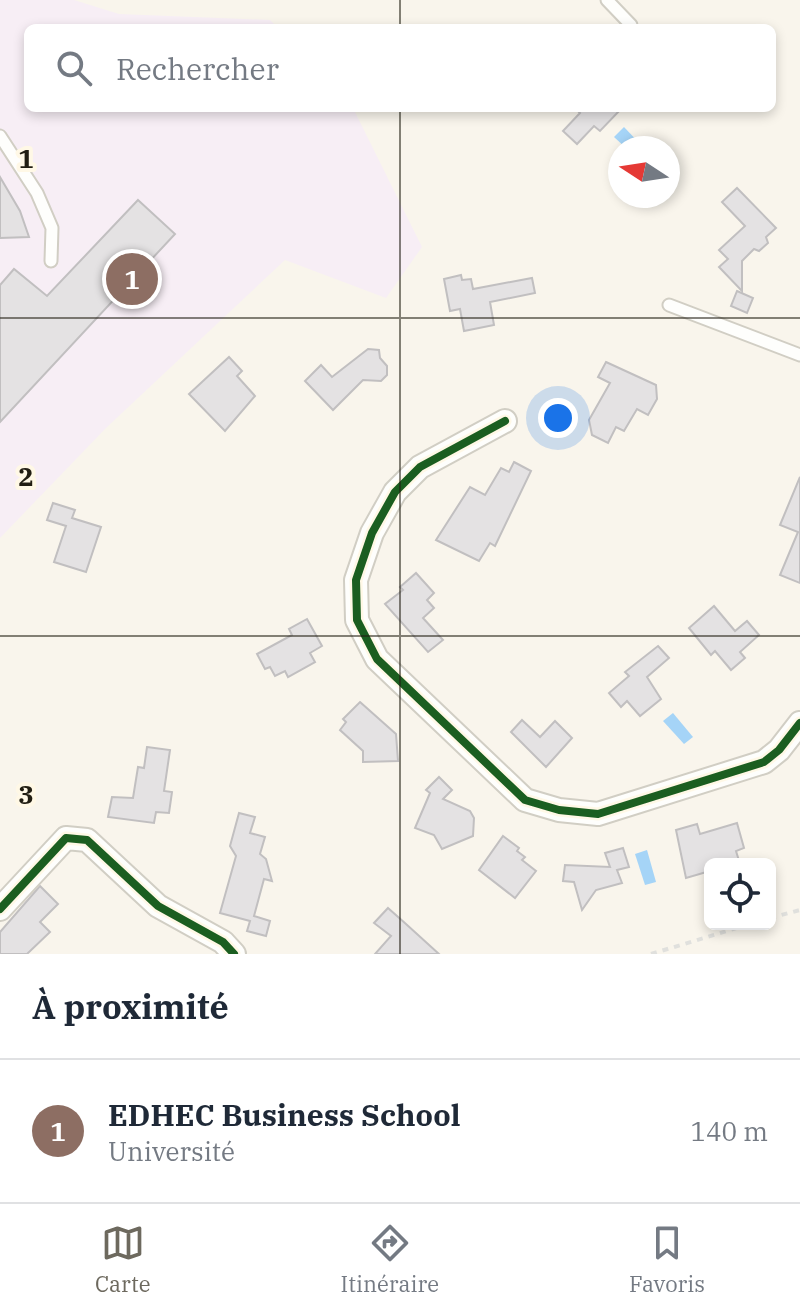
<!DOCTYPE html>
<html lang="fr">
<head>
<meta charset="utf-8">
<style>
	:root { --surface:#fff; --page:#f6f6f7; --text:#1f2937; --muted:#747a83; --line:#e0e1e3; --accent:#6d695e }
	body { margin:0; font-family:"IBM Plex Serif",serif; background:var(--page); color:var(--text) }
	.controls { position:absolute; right:24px; bottom:24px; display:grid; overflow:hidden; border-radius:12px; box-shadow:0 4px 12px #0003 }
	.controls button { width:72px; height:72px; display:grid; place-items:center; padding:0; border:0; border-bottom:2px solid var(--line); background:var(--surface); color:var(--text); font:40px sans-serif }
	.compass { position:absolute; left:608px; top:136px; width:72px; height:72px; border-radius:50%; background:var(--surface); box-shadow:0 4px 12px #0003; rotate:282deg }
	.you { position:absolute; left:558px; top:418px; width:28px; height:28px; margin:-20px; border:6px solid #fff; border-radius:50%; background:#1a73e8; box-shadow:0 0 0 12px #1a73e833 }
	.badge { display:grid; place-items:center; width:52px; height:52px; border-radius:50%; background:var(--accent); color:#fff; font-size:26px; font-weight:700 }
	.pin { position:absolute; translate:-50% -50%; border:4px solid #fff; box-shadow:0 2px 8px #0006 }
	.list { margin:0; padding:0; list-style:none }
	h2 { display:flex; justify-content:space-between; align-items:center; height:104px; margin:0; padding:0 32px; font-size:34px }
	h2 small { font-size:26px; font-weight:400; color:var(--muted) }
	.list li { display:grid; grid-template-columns:52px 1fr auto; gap:24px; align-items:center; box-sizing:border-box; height:144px; padding:0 32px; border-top:2px solid var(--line) }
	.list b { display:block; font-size:30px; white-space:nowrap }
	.list p { margin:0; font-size:26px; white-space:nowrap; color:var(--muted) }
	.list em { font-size:26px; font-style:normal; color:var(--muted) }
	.icon { flex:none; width:44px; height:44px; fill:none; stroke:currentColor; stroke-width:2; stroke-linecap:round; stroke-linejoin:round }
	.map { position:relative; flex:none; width:800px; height:954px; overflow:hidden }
	.search { position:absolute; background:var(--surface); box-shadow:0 4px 12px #0003; left:24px; right:24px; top:24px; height:88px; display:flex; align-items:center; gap:20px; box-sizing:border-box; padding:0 28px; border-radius:12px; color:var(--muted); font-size:30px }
	.sheet { height:248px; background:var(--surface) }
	nav { display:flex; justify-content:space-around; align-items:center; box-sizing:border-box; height:112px; border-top:2px solid var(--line); background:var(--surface); font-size:22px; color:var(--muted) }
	nav a { display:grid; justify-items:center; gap:4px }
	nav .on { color:var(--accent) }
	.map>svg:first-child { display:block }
	.education { fill:#f7eef5 }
	.water { fill:#a5d4f7 }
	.building { fill:#e4e2e3; stroke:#c1bfc0; stroke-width:2 }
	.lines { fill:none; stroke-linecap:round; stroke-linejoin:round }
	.lane-casing { stroke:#d1cec4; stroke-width:15 }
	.street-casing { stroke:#d1cec4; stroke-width:26 }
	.path { stroke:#e0e0dd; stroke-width:4; stroke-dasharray:6 6; stroke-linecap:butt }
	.lane { stroke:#fefefc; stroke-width:11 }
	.street { stroke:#fefefc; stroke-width:22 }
	.cycleway-casing { stroke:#fff8e6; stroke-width:13 }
	.cycleway { stroke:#1b5e20; stroke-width:8 }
	.grid { fill:none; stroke:#211d12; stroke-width:2; stroke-opacity:0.55 }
	.grid-label { font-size:26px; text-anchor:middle; font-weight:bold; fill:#211d12; stroke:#fff8e6; stroke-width:8; stroke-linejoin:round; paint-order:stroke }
</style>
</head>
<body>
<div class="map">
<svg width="800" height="954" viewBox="0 0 800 954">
	<rect width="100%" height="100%" fill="#f9f5ec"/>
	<polygon class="education" points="0,0 74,0 119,14 270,20 278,28 28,28 28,108 353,108 422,247 386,298 285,260 106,428 0,538"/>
	<g class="water">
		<polygon points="624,127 644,148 626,148 614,137"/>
		<polygon points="673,713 693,737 684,744 663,721"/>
		<polygon points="647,850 656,882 645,885 635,854"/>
	</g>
	<g class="building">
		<polygon points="575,108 622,108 600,131 594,126 577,144 563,131 580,113"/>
		<polygon points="0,177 20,211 29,237 0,238"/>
		<polygon points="737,188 776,228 766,237 768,243 759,251 754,249 742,261 742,291 719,267 728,259 719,250 745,226 722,202"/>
		<polygon points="138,200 175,234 0,422 0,285 14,269 47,296"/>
		<polygon points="461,275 462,280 471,279 473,289 532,278 535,293 490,302 494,325 464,331 460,309 450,311 444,279"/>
		<polygon points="737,291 753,298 747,313 731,306"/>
		<polygon points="368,349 379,350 380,358 387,366 387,375 381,381 363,380 333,410 305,381 321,365 332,377"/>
		<polygon points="229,357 242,371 237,376 255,396 225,431 189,394"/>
		<polygon points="606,362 656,385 657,399 648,415 637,409 624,431 616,427 608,443 592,435 589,420 610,383 598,377"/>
		<polygon points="514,462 531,471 495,546 490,543 479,561 436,540 470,487 485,495 501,468 509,472"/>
		<polygon points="800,477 800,583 780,575 798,532 780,525"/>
		<polygon points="53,503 75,510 72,518 101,527 86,572 54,562 66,526 47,520"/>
		<polygon points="416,573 434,593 427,600 434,608 423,618 443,640 428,652 385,604 403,590 400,587"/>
		<polygon points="714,606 735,631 747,621 759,635 740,652 745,658 731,670 715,651 711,655 689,628"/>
		<polygon points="307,619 322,646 310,653 315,662 288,677 285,671 275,676 270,667 265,669 257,654 292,635 289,629"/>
		<polygon points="658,646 669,658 647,677 661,699 640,716 627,701 621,707 609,693 629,676 625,672"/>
		<polygon points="360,702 396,734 398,761 363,762 363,751 340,730 346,722 343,719"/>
		<polygon points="522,720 540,737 555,721 572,738 546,767 511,732"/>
		<polygon points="147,747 170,750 164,791 172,792 169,813 156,812 154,823 108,817 112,797 133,798 138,767 144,768"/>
		<polygon points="439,777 452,790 443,799 470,811 474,818 473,836 442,849 434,835 415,828 430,793 426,790"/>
		<polygon points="239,813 255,817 250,833 265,837 260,854 266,859 272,881 264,879 254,916 270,921 266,936 247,931 250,921 220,913 236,856 230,846"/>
		<polygon points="737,823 744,848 736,851 740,864 710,864 710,871 686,878 676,830 697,824 700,834"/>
		<polygon points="503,836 519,848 517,851 525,857 522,860 536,871 515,898 479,870"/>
		<polygon points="623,848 629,867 617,870 622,883 596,890 582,910 574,882 563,881 565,865 610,867 605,853"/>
		<polygon points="40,886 58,904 40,922 50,932 27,954 0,954 0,932"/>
		<polygon points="388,908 406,924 439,954 375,954 391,936 374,923"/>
	</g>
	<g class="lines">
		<defs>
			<g id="lane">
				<polyline points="607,0 631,25"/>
				<polyline points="0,136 37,193 52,228 51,261"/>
				<polyline points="669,305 800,355"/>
			</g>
			<g id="street">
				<polyline points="505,421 420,467 395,492 372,533 356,580 357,620 377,659 525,800 559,810 598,814 764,762 779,750 800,723"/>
				<polyline points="0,909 66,838 87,840 158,906 223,942 234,954"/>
			</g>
		</defs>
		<use href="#lane" class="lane-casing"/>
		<use href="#street" class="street-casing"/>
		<g class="path">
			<polyline points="770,918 800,910"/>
			<polyline points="651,954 750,924"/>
		</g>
		<use href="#lane" class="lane"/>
		<use href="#street" class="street"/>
		<defs>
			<g id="cycleway">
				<polyline points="505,421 420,467 395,492 372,533 356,580 357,620 377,659 525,800 559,810 598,814 764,762 779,750 800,723"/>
				<polyline points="0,909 66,838 87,840 158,906 223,942 234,954"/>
			</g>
		</defs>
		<use href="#cycleway" class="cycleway-casing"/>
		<use href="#cycleway" class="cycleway"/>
	</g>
	<path class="grid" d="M 400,0 L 400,28M 400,108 L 400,954M 0,318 L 800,318M 0,636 L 800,636"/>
	<g class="grid-label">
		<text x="26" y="168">1</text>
		<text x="26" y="486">2</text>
		<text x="26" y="804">3</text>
	</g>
</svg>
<div class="controls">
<button><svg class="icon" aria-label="locate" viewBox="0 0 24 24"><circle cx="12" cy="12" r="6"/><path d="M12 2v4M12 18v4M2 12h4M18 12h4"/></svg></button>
</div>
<svg class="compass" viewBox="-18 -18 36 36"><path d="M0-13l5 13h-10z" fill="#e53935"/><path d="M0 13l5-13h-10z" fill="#747a83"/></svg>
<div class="you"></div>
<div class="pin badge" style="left:132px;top:279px;background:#8d6e63">1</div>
<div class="search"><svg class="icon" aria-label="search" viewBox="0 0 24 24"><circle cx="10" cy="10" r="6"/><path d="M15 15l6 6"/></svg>Rechercher</div>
</div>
<section class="sheet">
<h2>À proximité<small></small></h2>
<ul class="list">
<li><span class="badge" style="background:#8d6e63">1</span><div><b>EDHEC Business School</b><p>Université</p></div><em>140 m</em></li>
</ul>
</section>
<nav>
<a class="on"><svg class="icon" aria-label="map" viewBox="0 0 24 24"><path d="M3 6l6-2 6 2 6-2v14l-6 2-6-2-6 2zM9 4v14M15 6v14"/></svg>Carte</a>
<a><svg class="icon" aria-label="directions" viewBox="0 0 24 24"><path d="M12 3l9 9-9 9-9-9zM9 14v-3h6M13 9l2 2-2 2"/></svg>Itinéraire</a>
<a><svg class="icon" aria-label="saved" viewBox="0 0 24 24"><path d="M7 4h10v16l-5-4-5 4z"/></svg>Favoris</a>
</nav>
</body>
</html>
